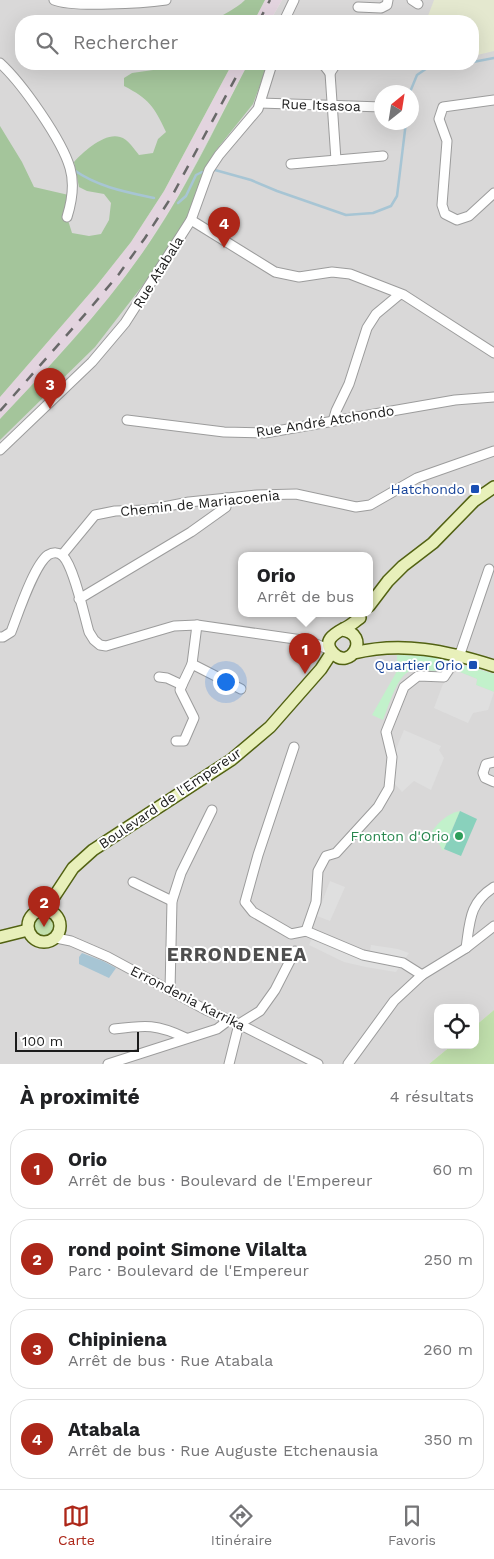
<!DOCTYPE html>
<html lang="fr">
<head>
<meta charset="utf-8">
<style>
	:root { --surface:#fff; --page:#f2f2f2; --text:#202124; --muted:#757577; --line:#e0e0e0; --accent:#ad2719 }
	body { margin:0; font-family:"Work Sans",sans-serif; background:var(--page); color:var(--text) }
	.controls { position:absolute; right:15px; bottom:15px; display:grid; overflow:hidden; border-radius:10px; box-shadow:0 5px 20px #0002 }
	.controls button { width:45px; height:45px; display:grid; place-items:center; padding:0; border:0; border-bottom:1px solid var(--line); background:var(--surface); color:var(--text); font:25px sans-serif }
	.compass { position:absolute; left:374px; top:85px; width:45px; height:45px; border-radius:50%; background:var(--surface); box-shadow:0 5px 20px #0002; rotate:30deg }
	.scale { position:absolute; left:15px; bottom:12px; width:124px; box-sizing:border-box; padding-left:5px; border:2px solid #1b1b1b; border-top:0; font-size:14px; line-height:18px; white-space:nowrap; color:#1b1b1b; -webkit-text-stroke:4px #fff; paint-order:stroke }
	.you { position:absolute; left:225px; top:681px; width:18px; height:18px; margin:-12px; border:4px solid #fff; border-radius:50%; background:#1a73e8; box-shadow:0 0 0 8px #1a73e833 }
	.badge { display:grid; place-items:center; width:32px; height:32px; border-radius:50%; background:var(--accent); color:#fff; font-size:16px; font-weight:700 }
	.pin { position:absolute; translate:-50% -41px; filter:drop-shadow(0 1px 2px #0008) }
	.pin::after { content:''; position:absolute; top:26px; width:18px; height:15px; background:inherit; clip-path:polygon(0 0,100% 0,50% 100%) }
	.popup { position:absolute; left:238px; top:552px; width:135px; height:65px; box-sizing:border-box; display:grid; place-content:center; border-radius:10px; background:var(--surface); filter:drop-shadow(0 1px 4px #0005); font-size:16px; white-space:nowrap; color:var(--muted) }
	.popup b { font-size:19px; color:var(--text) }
	.popup::after { content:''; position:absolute; left:50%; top:100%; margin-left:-10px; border:10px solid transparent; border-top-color:var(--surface) }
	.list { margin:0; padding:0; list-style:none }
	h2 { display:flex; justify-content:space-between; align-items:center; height:65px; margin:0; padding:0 20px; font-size:21px }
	h2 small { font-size:16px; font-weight:400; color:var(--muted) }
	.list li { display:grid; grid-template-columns:32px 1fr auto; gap:15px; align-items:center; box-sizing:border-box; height:80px; margin:0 10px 10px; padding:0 10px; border:1px solid var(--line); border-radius:20px }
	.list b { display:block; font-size:19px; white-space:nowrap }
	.list p { margin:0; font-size:16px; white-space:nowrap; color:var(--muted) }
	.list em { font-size:16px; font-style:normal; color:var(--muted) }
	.icon { flex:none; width:28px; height:28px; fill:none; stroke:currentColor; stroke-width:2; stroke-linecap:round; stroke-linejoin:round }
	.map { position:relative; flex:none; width:494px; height:1064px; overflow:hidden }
	.search { position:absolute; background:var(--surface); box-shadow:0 5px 20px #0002; left:15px; right:15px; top:15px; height:55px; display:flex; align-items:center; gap:12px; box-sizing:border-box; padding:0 18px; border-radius:20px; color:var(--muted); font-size:19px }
	.sheet { height:425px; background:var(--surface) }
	nav { display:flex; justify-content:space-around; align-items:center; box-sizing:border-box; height:70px; border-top:1px solid var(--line); background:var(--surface); font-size:14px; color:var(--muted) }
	nav a { display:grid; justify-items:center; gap:2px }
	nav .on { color:var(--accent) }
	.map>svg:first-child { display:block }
	.residential { fill:#d9d8d8; fill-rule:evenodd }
	.industrial { fill:#e3d4df }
	.farmland { fill:#e4e8cf }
	.grass { fill:#c1e0ad }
	.forest { fill:#a4c59b }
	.park { fill:#c2f1cb }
	.pitch { fill:#89d1bc }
	.parking { fill:#dfdfdf }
	.water { fill:#a7c5d4 }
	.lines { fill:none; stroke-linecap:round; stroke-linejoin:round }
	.stream { stroke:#a7c5d4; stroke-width:2.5 }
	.street-casing { stroke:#9c9c9c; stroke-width:11 }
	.secondary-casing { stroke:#526212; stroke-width:14 }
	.street { stroke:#fff; stroke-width:9 }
	.secondary { stroke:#e8f0ba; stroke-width:11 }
	.rail { stroke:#696969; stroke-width:2.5; stroke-dasharray:10 10; stroke-linecap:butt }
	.transit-dot { fill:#1a4fb4; stroke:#fff; stroke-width:2 }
	.leisure-dot { fill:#2e9e5b; stroke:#fff; stroke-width:2 }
	.labels { text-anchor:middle; stroke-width:4; stroke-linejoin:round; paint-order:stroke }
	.street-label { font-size:14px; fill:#1b1b1b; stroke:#fff }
	.transit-label { font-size:14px; fill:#164399; stroke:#fff; text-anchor:end }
	.leisure-label { font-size:14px; fill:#27864d; stroke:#fff; text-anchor:end }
	.district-label { font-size:19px; font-weight:bold; letter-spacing:1px; fill:#4e4e4e; stroke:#fff }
</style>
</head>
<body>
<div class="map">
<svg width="494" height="1064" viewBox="0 0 494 1064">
	<rect width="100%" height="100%" fill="#ebe9e1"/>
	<g class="residential">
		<polygon points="0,0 265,0 254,21 21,21 21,64 232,64 0,397"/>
		<path d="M 282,0 L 494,0 L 494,1010 L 475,1026 L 475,1008 L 438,1008 L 438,1045 L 452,1045 L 429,1064 L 0,1064 L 0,419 L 33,384 L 108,299 L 143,252 L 177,198 L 248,64 L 473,64 L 473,21 L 270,21 ZM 382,92 L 412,92 L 412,122 L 382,122 ZM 241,555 L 369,555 L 369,613 L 241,613 Z"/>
	</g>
	<g class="industrial">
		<polygon points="265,0 282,0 270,21 254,21"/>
		<polygon points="232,64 248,64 177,198 143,252 108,299 33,384 0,419 0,397 97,285 131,242 164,191"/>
	</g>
	<polygon class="farmland" points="434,0 494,0 494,51 473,56 473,21 426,21"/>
	<g class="grass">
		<circle cx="44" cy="926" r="16"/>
		<polygon points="494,1010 494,1064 429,1064 452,1045 475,1045 475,1026"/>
	</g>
	<g class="forest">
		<path d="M 245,0 L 265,0 L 254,21 L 215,21 C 224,13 236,9 245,0 Z"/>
		<path d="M 171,64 L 232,64 L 164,191 L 131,242 L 97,285 L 0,397 L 0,126 L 22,162 L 34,187 L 73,196 L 67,217 L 72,233 L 89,236 L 101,234 L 109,220 L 111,203 L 104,194 L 87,191 L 79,187 L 74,162 C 83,152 105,132 120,137 C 128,139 134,149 139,155 L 153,153 L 158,139 L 166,132 C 154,106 149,99 124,86 L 124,78 L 132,73 L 160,69 Z"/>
		<path d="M 248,64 L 268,64 L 253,104 L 217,149 L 206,166 L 194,202 L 184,225 L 143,285 L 95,347 L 0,440 L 0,419 C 50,366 101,312 143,252 C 184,194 215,127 248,64 Z"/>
	</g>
	<g class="park">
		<path d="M 397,655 L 445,657 L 447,661 C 438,680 423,664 408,672 C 396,679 388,708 383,720 L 372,715 L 397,671 Z"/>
		<polygon points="459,665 471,667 494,674 494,692 476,685 477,679 457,671 456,669"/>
		<path d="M 460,811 L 443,851 L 432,831 C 440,821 447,814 460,811 Z"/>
	</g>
	<polygon class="pitch" points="460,811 477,819 461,856 444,849"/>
	<g class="parking">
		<polygon points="457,671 477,679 476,685 494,692 488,710 473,713 468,723 434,708 443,684"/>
		<polygon points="404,730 441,746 439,750 444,758 431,790 414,781 402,792 394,783 396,749"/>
		<polygon points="330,881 345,887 330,921 317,916"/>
		<polygon points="314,934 363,955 370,951 371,945 398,949 409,953 396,972 366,967 344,962 309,945"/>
	</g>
	<polygon class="water" points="82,953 103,961 116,968 109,978 79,964 79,957"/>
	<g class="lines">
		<g class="stream">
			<polyline points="473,62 494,58"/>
			<polyline points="410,92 417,75 433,64"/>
			<path d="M 74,170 C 98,187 126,192 154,198"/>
			<polyline points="215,170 251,180 277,191 346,215 373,213 391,206 397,196 406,122"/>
			<polyline points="178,203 186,196 196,175 202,172"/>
		</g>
		<defs>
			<g id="street">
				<path d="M 54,0 C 73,8 144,3 166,0"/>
				<polyline points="412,0 418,4"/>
				<polyline points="358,7 381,8 387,5 388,0"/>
				<polyline points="284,21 294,0"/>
				<path d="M 0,63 C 22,83 62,140 70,168 C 75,185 72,201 67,217"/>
				<polyline points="323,64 330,73 336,64"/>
				<polyline points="330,73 336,160"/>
				<polyline points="494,100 443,107 439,119 447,141 442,205 445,214 457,220 469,216 494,193"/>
				<polyline points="260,103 382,107"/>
				<polyline points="291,164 383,156"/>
				<polyline points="191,220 275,272 299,277 332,272 350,274 404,295 494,353"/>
				<polyline points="127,420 224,432 265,433 455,400 494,397"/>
				<polyline points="333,421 336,411 349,384 367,328 376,314 400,294"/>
				<polyline points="0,450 92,362 125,323 191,220 209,170 219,155 258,109 272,64"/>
				<polyline points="62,555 95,515 115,511 148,510 189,502 257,495 296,494 356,507 370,505 417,478 494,451"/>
				<polyline points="79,599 191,532 226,507 227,498"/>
				<path d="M 0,637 L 3,637 L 11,632 C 18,614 34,565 48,555 C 53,552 59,552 63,556 C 74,567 84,615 89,632 L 94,640 L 100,645 L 106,646 L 174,626 L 197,625 L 309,641 L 330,650"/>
				<polyline points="192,664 197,625"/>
				<polyline points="159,677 167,678 182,685 180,690 194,718 184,741 176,741"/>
				<polyline points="182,685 192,664 241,689"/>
				<polyline points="294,747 258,855 245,902 253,912 291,934 306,931"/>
				<polyline points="494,762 486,764 483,773 485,778 494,782"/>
				<polyline points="133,882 172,901"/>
				<polyline points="56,938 71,941 108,957 206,1010 239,1024 318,1064"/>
				<path d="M 466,948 C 470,921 469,903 494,887"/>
				<polyline points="422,975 403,963 363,955 306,931 316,902 318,871 326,856 336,853 378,807 389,788 392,757 386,732 404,687 418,676 444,677 461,651 489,569"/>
				<polyline points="170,990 172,901 181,873 212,810"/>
				<path d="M 114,1029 C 146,1025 157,1024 186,1038"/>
				<polyline points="108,1064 217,1029 229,1020"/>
				<polyline points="229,1064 239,1024 260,1011 275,990 295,951"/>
				<polyline points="348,1064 394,1001 422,975 466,948 494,926"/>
			</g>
			<g id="secondary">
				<polyline points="369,606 388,581 403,566 433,543 474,501 494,487"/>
				<path d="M 342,630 C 372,634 350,672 333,653 C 322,641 334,634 343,629 C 349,627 354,622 360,618"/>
				<path d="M 354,653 C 402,641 447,651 494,666"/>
				<polyline points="46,909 73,868 93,850 231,760 270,727 321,669 332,652"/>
				<circle cx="44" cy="926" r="16"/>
				<polyline points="0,937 28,930"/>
			</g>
		</defs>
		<use href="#street" class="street-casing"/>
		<use href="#secondary" class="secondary-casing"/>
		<use href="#street" class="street"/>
		<use href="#secondary" class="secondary"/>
		<g class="rail">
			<polyline points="259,21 270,0"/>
			<polyline points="0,411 87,312 119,274 145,238 172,196 243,64"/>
		</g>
	</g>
	<g class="transit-dot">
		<rect x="470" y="484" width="10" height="10" rx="2.5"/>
		<rect x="468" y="660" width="10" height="10" rx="2.5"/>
	</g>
	<circle class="leisure-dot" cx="459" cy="836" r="5"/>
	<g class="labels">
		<g class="street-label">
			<text transform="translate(321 105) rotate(2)" y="5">Rue Itsasoa</text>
			<text transform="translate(158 272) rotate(-58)" y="5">Rue Atabala</text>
			<text transform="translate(325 421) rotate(-9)" y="5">Rue André Atchondo</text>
			<text transform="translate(200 503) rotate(-6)" y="5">Chemin de Mariacoenia</text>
			<text transform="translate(170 798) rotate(-34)" y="5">Boulevard de l'Empereur</text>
			<text transform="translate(188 998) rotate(27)" y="5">Errondenia Karrika</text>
		</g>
		<g class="transit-label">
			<text x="465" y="494">Hatchondo</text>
			<text x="463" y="670">Quartier Orio</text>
		</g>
		<g class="leisure-label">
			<text x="449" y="841">Fronton d'Orio</text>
		</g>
		<g class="district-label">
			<text x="237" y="961">ERRONDENEA</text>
		</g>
	</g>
</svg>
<div class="controls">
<button><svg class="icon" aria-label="locate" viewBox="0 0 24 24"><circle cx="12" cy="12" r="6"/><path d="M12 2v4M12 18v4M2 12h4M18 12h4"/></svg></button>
</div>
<svg class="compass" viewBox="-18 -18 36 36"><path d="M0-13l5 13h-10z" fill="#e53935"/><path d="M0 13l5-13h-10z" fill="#757577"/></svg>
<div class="scale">100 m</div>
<div class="you"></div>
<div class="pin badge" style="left:305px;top:674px">1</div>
<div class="popup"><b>Orio</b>Arrêt de bus</div>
<div class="pin badge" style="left:44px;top:927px">2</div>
<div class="pin badge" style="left:50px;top:409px">3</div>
<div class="pin badge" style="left:224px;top:248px">4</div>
<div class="search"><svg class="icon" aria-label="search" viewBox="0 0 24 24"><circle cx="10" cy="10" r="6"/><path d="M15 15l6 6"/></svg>Rechercher</div>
</div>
<section class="sheet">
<h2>À proximité<small>4 résultats</small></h2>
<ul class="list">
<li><span class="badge">1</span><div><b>Orio</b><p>Arrêt de bus · Boulevard de l'Empereur</p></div><em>60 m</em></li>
<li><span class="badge">2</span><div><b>rond point Simone Vilalta</b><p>Parc · Boulevard de l'Empereur</p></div><em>250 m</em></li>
<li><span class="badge">3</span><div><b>Chipiniena</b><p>Arrêt de bus · Rue Atabala</p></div><em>260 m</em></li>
<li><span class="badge">4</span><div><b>Atabala</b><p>Arrêt de bus · Rue Auguste Etchenausia</p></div><em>350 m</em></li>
</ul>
</section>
<nav>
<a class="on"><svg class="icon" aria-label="map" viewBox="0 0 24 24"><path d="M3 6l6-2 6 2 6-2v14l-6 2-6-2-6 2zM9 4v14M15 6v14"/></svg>Carte</a>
<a><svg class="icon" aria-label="directions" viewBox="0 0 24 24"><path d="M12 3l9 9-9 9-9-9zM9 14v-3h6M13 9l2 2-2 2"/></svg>Itinéraire</a>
<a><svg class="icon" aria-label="saved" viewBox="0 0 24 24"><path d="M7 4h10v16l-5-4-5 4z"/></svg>Favoris</a>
</nav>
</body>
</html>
